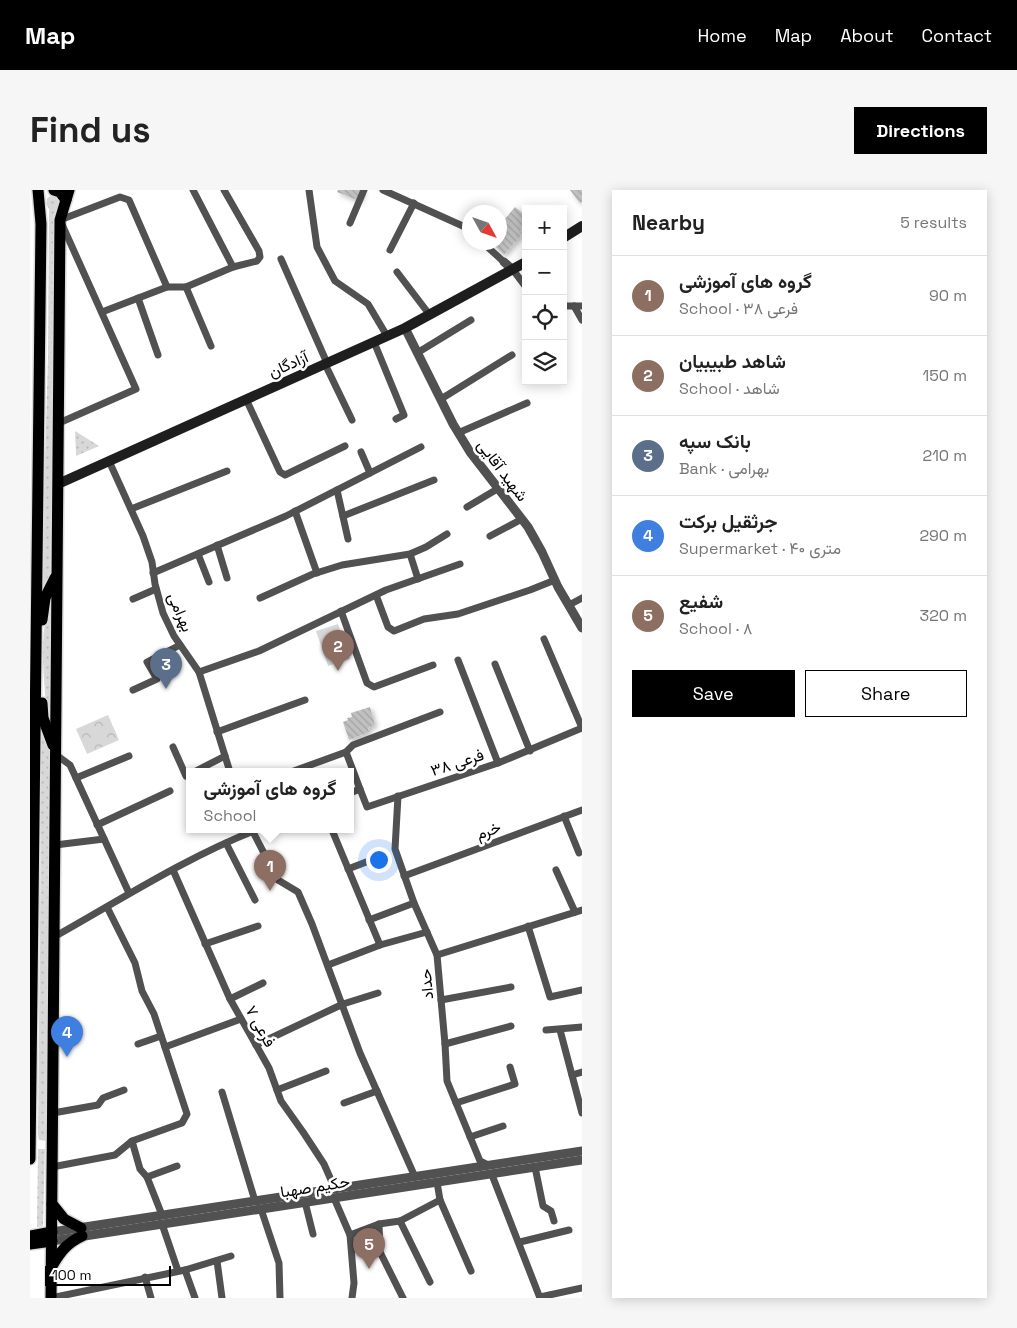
<!DOCTYPE html>
<html lang="en">
<head>
<meta charset="utf-8">
<style>
	:root { --surface:#fff; --page:#f6f6f6; --text:#222; --muted:#767676; --line:#e0e0e0; --accent:#000 }
	body { margin:0; font-family:"Space Grotesk",Vazirmatn,sans-serif; background:var(--page); color:var(--text) }
	.controls { position:absolute; right:15px; top:15px; display:grid; overflow:hidden; border-radius:0px; box-shadow:0 2px 12px #0003 }
	.controls button { width:45px; height:45px; display:grid; place-items:center; padding:0; border:0; border-bottom:1px solid var(--line); background:var(--surface); color:var(--text); font:25px sans-serif }
	.compass { position:absolute; left:432px; top:15px; width:45px; height:45px; border-radius:50%; background:var(--surface); box-shadow:0 2px 12px #0003; rotate:130deg }
	.scale { position:absolute; left:15px; bottom:12px; width:126px; box-sizing:border-box; padding-left:5px; border:2px solid #000; border-top:0; font-size:14px; line-height:18px; white-space:nowrap; color:#000; -webkit-text-stroke:4px #fff; paint-order:stroke }
	.you { position:absolute; left:348px; top:669px; width:18px; height:18px; margin:-12px; border:4px solid #fff; border-radius:50%; background:#1a73e8; box-shadow:0 0 0 8px #1a73e833 }
	.badge { display:grid; place-items:center; width:32px; height:32px; border-radius:50%; background:var(--accent); color:#fff; font-size:16px; font-weight:700 }
	.pin { position:absolute; translate:-50% -41px; filter:drop-shadow(0 1px 2px #0008) }
	.pin::after { content:''; position:absolute; top:26px; width:18px; height:15px; background:inherit; clip-path:polygon(0 0,100% 0,50% 100%) }
	.popup { position:absolute; left:156px; top:578px; width:168px; height:65px; box-sizing:border-box; display:grid; place-content:center; border-radius:0px; background:var(--surface); filter:drop-shadow(0 1px 4px #0005); font-size:16px; white-space:nowrap; color:var(--muted) }
	.popup b { font-size:19px; color:var(--text) }
	.popup::after { content:''; position:absolute; left:50%; top:100%; margin-left:-10px; border:10px solid transparent; border-top-color:var(--surface) }
	.list { margin:0; padding:0; list-style:none }
	h2 { display:flex; justify-content:space-between; align-items:center; height:65px; margin:0; padding:0 20px; font-size:21px }
	h2 small { font-size:16px; font-weight:400; color:var(--muted) }
	.list li { display:grid; grid-template-columns:32px 1fr auto; gap:15px; align-items:center; box-sizing:border-box; height:80px; padding:0 20px; border-top:1px solid var(--line) }
	.list b { display:block; font-size:19px; white-space:nowrap }
	.list p { margin:0; font-size:16px; white-space:nowrap; color:var(--muted) }
	.list em { font-size:16px; font-style:normal; color:var(--muted) }
	.actions { display:flex; gap:10px; padding:15px 20px }
	.actions a { flex:1; padding:11px 0; border:1px solid var(--accent); border-radius:0px; text-align:center; font-size:18px; color:var(--accent) }
	.actions .main { background:var(--accent); color:#fff }
	.icon { flex:none; width:28px; height:28px; fill:none; stroke:currentColor; stroke-width:2; stroke-linecap:round; stroke-linejoin:round }
	.map { position:relative; flex:none; width:552px; height:1108px; overflow:hidden; border-radius:0px }
	header { display:flex; align-items:center; gap:30px; box-sizing:border-box; height:70px; padding:0 25px; background:var(--accent); color:#fff }
	header strong { font-size:24px }
	nav { display:flex; gap:28px; margin-inline-start:auto; font-size:18px }
	.intro { display:flex; align-items:center; justify-content:space-between; box-sizing:border-box; height:120px; padding:0 30px }
	h1 { margin:0; font-size:35px }
	.button { padding:12px 22px; border-radius:0px; background:var(--accent); color:#fff; font-size:18px; font-weight:700 }
	main { display:flex; gap:30px; padding:0 30px }
	aside { flex:1; background:var(--surface); border-radius:0px; box-shadow:0 2px 12px #0003 }
	.map>svg:first-child { display:block }
	.grass { fill:url(#grass-dots) }
	.forest { fill:url(#forest-crowns) }
	.pitch { fill:#d8d8d8 }
	.building { fill:url(#building-back-hatch); filter:url(#shadow) }
	.lines { fill:none; stroke-linecap:round; stroke-linejoin:round }
	.primary-casing { stroke:#dbdbdb; stroke-width:14 }
	.minor { stroke:#515151; stroke-width:7 }
	.tertiary { stroke:#515151; stroke-width:9 }
	.secondary { stroke:#1e1e1e; stroke-width:10 }
	.primary { stroke:#000; stroke-width:11 }
	.labels { text-anchor:middle; stroke-width:5; stroke-linejoin:round; paint-order:stroke }
	.street-label { font-size:16px; fill:#000; stroke:#fff }
</style>
</head>
<body>
<header>
<strong>Map</strong>
<nav><a>Home</a><a>Map</a><a>About</a><a>Contact</a></nav>
</header>
<div class="intro"><h1>Find us</h1><a class="button">Directions</a></div>
<main>
<div class="map">
<svg width="552" height="1108" viewBox="0 0 552 1108">
	<defs>
		<pattern id="grass-dots" width="8" height="8" patternUnits="userSpaceOnUse" patternTransform="scale(1.25)"><rect width="8" height="8" fill="#d8d8d8"/><path d="M2 2h.1M6 6h.1" fill="none" stroke="#b8b8b8" stroke-width="1.8" stroke-linecap="round"/></pattern>
		<pattern id="forest-crowns" width="20" height="18" patternUnits="userSpaceOnUse" patternTransform="scale(1.25)"><rect width="20" height="18" fill="#d8d8d8"/><path d="M2 6a3 3 0 1 1 6 0M12 15a3 3 0 1 1 6 0" fill="none" stroke="#b8b8b8"/></pattern>
		<pattern id="building-back-hatch" width="6" height="6" patternUnits="userSpaceOnUse" patternTransform="scale(1.25)"><rect width="6" height="6" fill="#c0c0c0"/><path d="M-1 5l2 2M0 0l6 6M5-1l2 2" fill="none" stroke="#a3a3a3"/></pattern>
		<filter id="shadow"><feDropShadow dx="2.5" dy="2.5" stdDeviation="2.5" flood-color="#0004"/></filter>
	</defs>
	<rect width="100%" height="100%" fill="#fff"/>
	<g class="grass">
		<polygon points="21,5 26,5 29,9 26,26 20,385 11,404 18,168 19,19 16,14 17,9"/>
		<polygon points="45,241 69,256 46,266"/>
		<path d="M 24,400 L 21,530 L 17,527 C 14,485 7,439 24,400 Z"/>
		<polygon points="9,535 19,558 21,573 17,951 9,950 8,944 11,618"/>
		<polygon points="8,959 15,959 13,1036 7,1037"/>
	</g>
	<polygon class="forest" points="78,525 89,550 57,564 46,539"/>
	<polygon class="pitch" points="308,434 320,469 298,476 286,441"/>
	<g class="building">
		<polygon points="308,0 334,0 329,11 307,2"/>
		<polygon points="540,0 552,0 552,12 550,13"/>
		<polygon points="485,17 496,26 496,35 490,41 493,43 474,65 461,52 470,52 470,42 471,40 470,39 470,35"/>
		<polygon points="340,517 345,535 338,538 339,542 319,550 313,532 318,530 317,528 322,527 321,523"/>
		<polygon points="347,1037 348,1061 343,1062 341,1058 323,1063 323,1047"/>
	</g>
	<g class="lines">
		<defs>
			<g id="primary">
				<polyline points="24,0 30,2 36,10"/>
				<polyline points="12,430 15,408 25,388"/>
				<polyline points="12,513 13,528 23,555"/>
				<polyline points="0,969 11,34 8,0"/>
				<polyline points="22,1014 34,1029 51,1038"/>
				<polyline points="0,1046 22,1042"/>
				<polyline points="0,1054 22,1051"/>
				<path d="M 22,1076 C 30,1062 37,1053 52,1046"/>
				<polyline points="21,1108 30,30 39,0"/>
			</g>
		</defs>
		<use href="#primary" class="primary-casing"/>
		<g class="minor">
			<polyline points="163,0 203,77"/>
			<polyline points="279,0 287,57 305,91 338,114 357,146"/>
			<polyline points="353,0 435,37 440,41"/>
			<polyline points="320,33 334,0"/>
			<polyline points="452,52 474,72"/>
			<polyline points="360,60 384,13"/>
			<polyline points="251,69 297,173"/>
			<polyline points="483,80 496,97"/>
			<polyline points="367,82 399,124"/>
			<polyline points="156,97 181,156"/>
			<polyline points="108,108 128,165"/>
			<polyline points="533,116 552,116"/>
			<polyline points="544,116 552,130"/>
			<polyline points="72,122 137,97 156,97 203,77 227,71 230,67 229,61 194,0"/>
			<polyline points="344,152 374,225 366,229"/>
			<polyline points="387,163 441,130"/>
			<polyline points="295,174 322,230"/>
			<polyline points="216,209 250,282 255,285 315,256"/>
			<polyline points="411,209 482,165"/>
			<polyline points="29,233 106,199 30,30 90,7 99,10 137,97"/>
			<polyline points="428,243 497,213"/>
			<polyline points="331,262 340,283"/>
			<polyline points="79,271 113,346 122,372 125,394 133,423 144,446 169,482 200,582"/>
			<polyline points="307,300 318,349"/>
			<polyline points="437,317 469,298"/>
			<polyline points="101,319 197,281"/>
			<polyline points="265,321 287,383"/>
			<polyline points="313,326 404,290"/>
			<polyline points="460,346 492,329"/>
			<polyline points="187,355 197,388"/>
			<polyline points="168,364 179,392"/>
			<polyline points="380,364 388,389"/>
			<polyline points="123,383 256,326 391,257"/>
			<polyline points="346,405 358,437 364,441 394,429 428,424 500,400 525,390"/>
			<polyline points="230,408 283,384 312,375 380,364 396,357 417,344"/>
			<polyline points="103,409 126,399"/>
			<polyline points="539,415 552,408"/>
			<polyline points="311,421 337,493 344,497 403,475"/>
			<polyline points="514,449 552,538"/>
			<polyline points="428,470 468,573"/>
			<polyline points="465,474 500,561"/>
			<polyline points="169,482 229,461 356,400 430,374"/>
			<polyline points="103,500 127,489 117,472 150,455"/>
			<polyline points="187,542 275,510"/>
			<polyline points="143,557 156,586 160,584"/>
			<polyline points="316,562 330,599"/>
			<polyline points="25,564 40,575 99,703"/>
			<polyline points="164,582 195,566"/>
			<polyline points="261,582 316,562 323,555 410,522"/>
			<polyline points="46,588 99,566"/>
			<polyline points="320,603 330,599 337,617 468,573 552,538"/>
			<polyline points="368,606 365,659 384,713 407,765 415,854 417,891 450,971 458,975"/>
			<polyline points="534,626 549,663"/>
			<polyline points="67,635 140,601"/>
			<polyline points="222,640 248,690 268,702 282,734 330,863 385,987"/>
			<polyline points="302,640 350,755"/>
			<polyline points="196,653 225,710"/>
			<polyline points="25,655 74,649"/>
			<polyline points="318,679 344,669"/>
			<polyline points="143,680 200,809 239,878 251,911 273,942 294,974 305,999"/>
			<polyline points="526,680 545,722"/>
			<polyline points="374,686 552,620"/>
			<polyline points="339,730 384,713"/>
			<polyline points="498,736 520,807 552,800"/>
			<path d="M 24,747 C 90,710 155,668 226,640"/>
			<polyline points="175,754 228,736"/>
			<polyline points="407,765 552,720"/>
			<polyline points="298,775 350,755 397,742"/>
			<polyline points="200,809 233,793"/>
			<polyline points="411,810 481,797"/>
			<polyline points="516,840 552,837"/>
			<polyline points="530,840 552,923"/>
			<polyline points="108,854 131,846"/>
			<polyline points="415,854 481,836"/>
			<polyline points="226,855 313,814 348,803"/>
			<polyline points="135,857 211,829"/>
			<polyline points="542,885 552,882"/>
			<polyline points="247,900 296,881"/>
			<polyline points="192,902 225,1011"/>
			<polyline points="314,913 347,901"/>
			<polyline points="426,913 485,894 480,877"/>
			<polyline points="23,923 68,915 73,908 94,900"/>
			<polyline points="440,947 473,936"/>
			<polyline points="102,951 110,979 117,987 132,1025"/>
			<polyline points="22,977 85,965 102,951 152,933 157,924 124,824 112,801 105,773 77,717"/>
			<polyline points="505,977 513,1016 521,1021 524,1031"/>
			<polyline points="462,985 510,1108"/>
			<polyline points="117,987 147,976"/>
			<polyline points="407,992 410,1010 441,1081"/>
			<polyline points="304,1008 320,1045 324,1093 322,1108"/>
			<polyline points="275,1012 283,1044"/>
			<polyline points="231,1019 249,1073 250,1108"/>
			<polyline points="370,1031 400,1092"/>
			<polyline points="132,1034 148,1081"/>
			<polyline points="349,1034 350,1062 373,1108"/>
			<polyline points="320,1045 349,1034 370,1031 410,1010"/>
			<polyline points="490,1052 539,1040"/>
			<polyline points="187,1071 192,1108"/>
			<polyline points="155,1080 165,1108"/>
			<polyline points="115,1087 121,1108"/>
			<polyline points="510,1107 552,1098"/>
			<polyline points="21,1108 155,1080 201,1066"/>
		</g>
		<g class="tertiary">
			<polyline points="474,72 483,80"/>
			<polyline points="375,138 423,234 440,262 498,337 512,362 528,397 552,438"/>
			<polyline points="22,1042 552,961"/>
			<polyline points="22,1051 552,970"/>
		</g>
		<g class="secondary">
			<polyline points="533,48 552,36"/>
			<polyline points="28,294 375,138 496,72"/>
		</g>
		<use href="#primary" class="primary"/>
	</g>
	<g class="labels">
		<g class="street-label">
			<text transform="translate(258 174) rotate(-24)" y="6">آزادگان</text>
			<text transform="translate(473 280) rotate(53)" y="6">شهید آقایی</text>
			<text transform="translate(151 422) rotate(67)" y="6">بهرامی</text>
			<text transform="translate(427 572) rotate(-18)" y="6">فرعی ۳۸</text>
			<text transform="translate(458 640) rotate(-21)" y="6">خرم</text>
			<text transform="translate(396 794) rotate(-95)" y="6">حداد</text>
			<text transform="translate(231 836) rotate(61)" y="6">فرعی ۷</text>
			<text transform="translate(285 996) rotate(-9)" y="6">حکیم صهبا</text>
		</g>
	</g>
</svg>
<div class="controls">
<button>+</button>
<button>−</button>
<button><svg class="icon" aria-label="locate" viewBox="0 0 24 24"><circle cx="12" cy="12" r="6"/><path d="M12 2v4M12 18v4M2 12h4M18 12h4"/></svg></button>
<button><svg class="icon" aria-label="layers" viewBox="0 0 24 24"><path d="M12 4l9 5-9 5-9-5zM3 14l9 5 9-5"/></svg></button>
</div>
<svg class="compass" viewBox="-18 -18 36 36"><path d="M0-13l5 13h-10z" fill="#e53935"/><path d="M0 13l5-13h-10z" fill="#767676"/></svg>
<div class="scale">100 m</div>
<div class="you"></div>
<div class="pin badge" style="left:240px;top:701px;background:#8d6e63">1</div>
<div class="popup"><b>گروه های آموزشی</b>School</div>
<div class="pin badge" style="left:308px;top:481px;background:#8d6e63">2</div>
<div class="pin badge" style="left:136px;top:499px;background:#5c6f8a">3</div>
<div class="pin badge" style="left:37px;top:867px;background:#3f7fe0">4</div>
<div class="pin badge" style="left:339px;top:1079px;background:#8d6e63">5</div>
</div>
<aside>
<h2>Nearby<small>5 results</small></h2>
<ul class="list">
<li><span class="badge" style="background:#8d6e63">1</span><div><b>گروه های آموزشی</b><p>School · فرعی ۳۸</p></div><em>90 m</em></li>
<li><span class="badge" style="background:#8d6e63">2</span><div><b>شاهد طبیبیان</b><p>School · شاهد</p></div><em>150 m</em></li>
<li><span class="badge" style="background:#5c6f8a">3</span><div><b>بانک سپه</b><p>Bank · بهرامی</p></div><em>210 m</em></li>
<li><span class="badge" style="background:#3f7fe0">4</span><div><b>جرثقیل برکت</b><p>Supermarket · ۴۰ متری</p></div><em>290 m</em></li>
<li><span class="badge" style="background:#8d6e63">5</span><div><b>شفیع</b><p>School · ۸</p></div><em>320 m</em></li>
</ul>
<div class="actions"><a class="main">Save</a><a>Share</a></div>
</aside>
</main>
</body>
</html>
